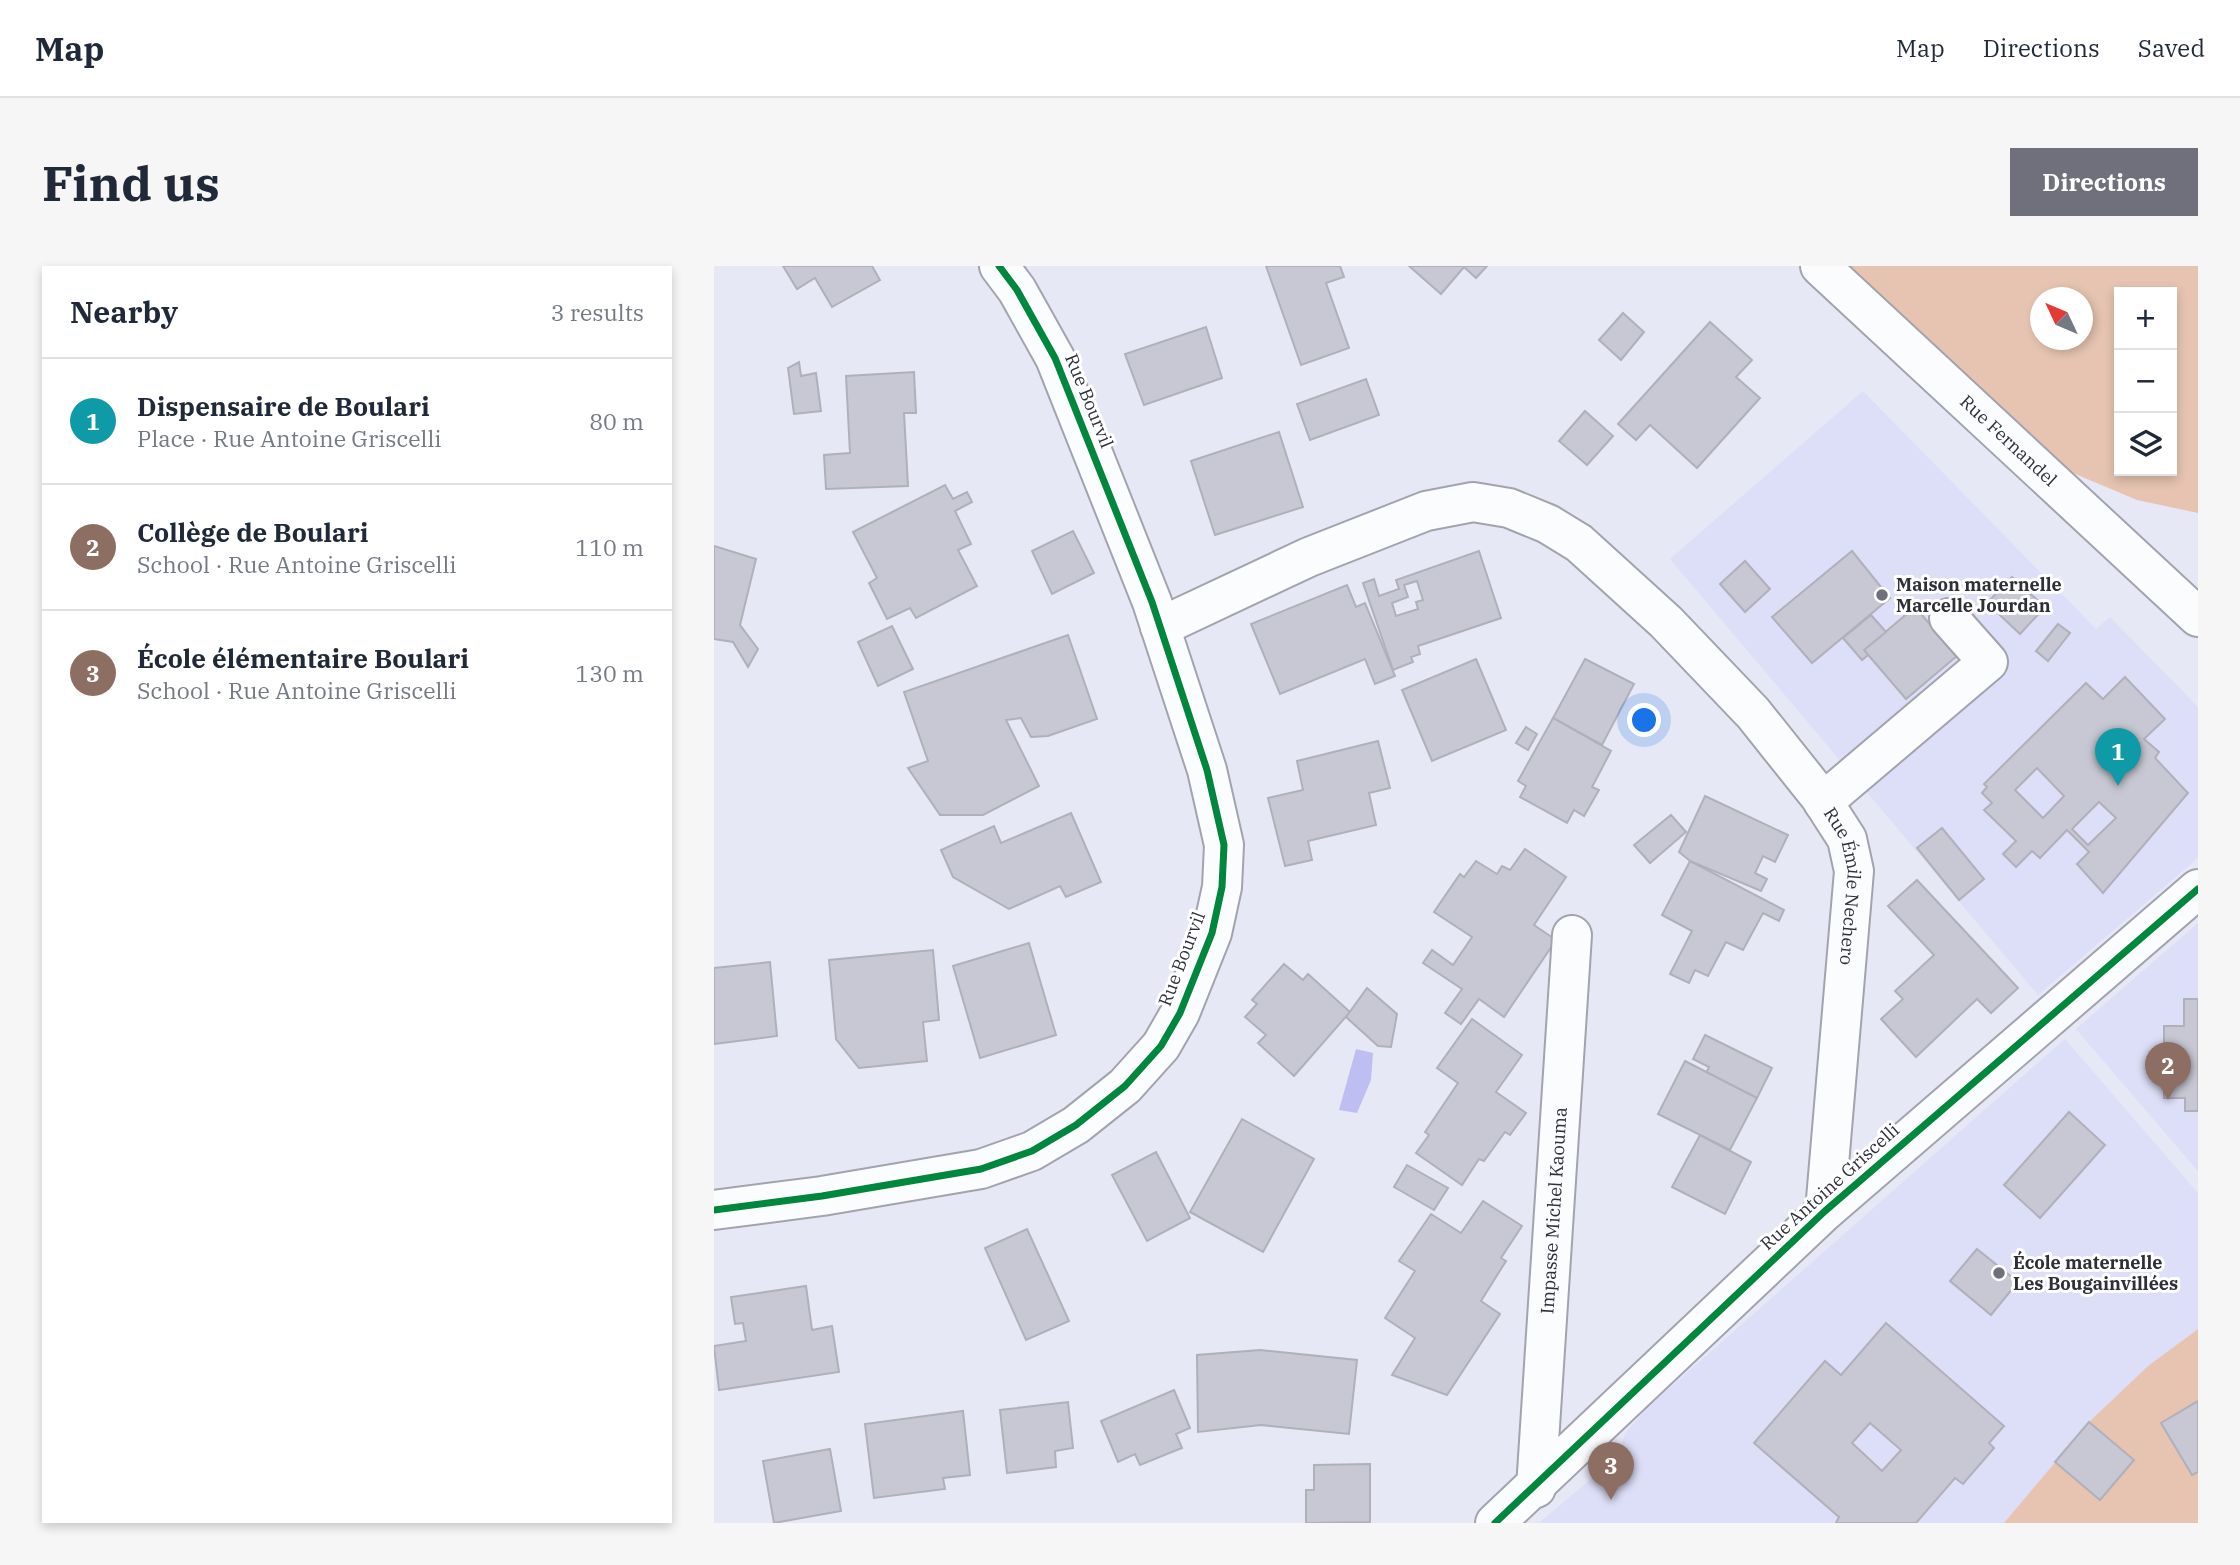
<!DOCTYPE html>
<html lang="en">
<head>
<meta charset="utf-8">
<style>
	:root { --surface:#fff; --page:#f6f6f7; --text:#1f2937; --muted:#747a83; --line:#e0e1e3; --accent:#6f707b }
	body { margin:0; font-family:"IBM Plex Serif",serif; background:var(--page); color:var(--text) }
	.controls { position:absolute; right:21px; top:21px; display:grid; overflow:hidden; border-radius:0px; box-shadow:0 4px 10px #0003 }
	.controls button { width:63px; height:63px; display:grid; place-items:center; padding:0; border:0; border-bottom:2px solid var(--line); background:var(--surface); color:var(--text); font:35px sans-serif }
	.compass { position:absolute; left:1316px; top:21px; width:63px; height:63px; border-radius:50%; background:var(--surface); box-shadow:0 4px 10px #0003; rotate:314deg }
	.you { position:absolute; left:931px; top:455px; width:24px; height:24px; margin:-18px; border:5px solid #fff; border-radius:50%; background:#1a73e8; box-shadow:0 0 0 10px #1a73e833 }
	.badge { display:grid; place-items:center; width:46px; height:46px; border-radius:50%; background:var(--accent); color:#fff; font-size:23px; font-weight:700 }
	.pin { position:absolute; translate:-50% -58px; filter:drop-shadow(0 2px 4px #0008) }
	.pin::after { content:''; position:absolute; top:37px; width:24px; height:21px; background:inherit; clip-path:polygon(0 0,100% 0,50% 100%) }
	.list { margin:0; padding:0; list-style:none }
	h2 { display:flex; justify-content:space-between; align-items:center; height:91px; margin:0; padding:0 28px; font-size:30px }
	h2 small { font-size:23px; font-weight:400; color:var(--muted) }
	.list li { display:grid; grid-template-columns:46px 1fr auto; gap:21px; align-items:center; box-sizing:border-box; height:126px; padding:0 28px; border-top:2px solid var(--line) }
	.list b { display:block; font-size:26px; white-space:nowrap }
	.list p { margin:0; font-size:23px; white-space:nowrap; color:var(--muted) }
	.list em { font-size:23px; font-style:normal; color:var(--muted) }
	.icon { flex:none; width:38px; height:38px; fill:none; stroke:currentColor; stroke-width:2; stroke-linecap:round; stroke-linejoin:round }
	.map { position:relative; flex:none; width:1484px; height:1257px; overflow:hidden; border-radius:0px }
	header { display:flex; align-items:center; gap:42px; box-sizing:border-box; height:98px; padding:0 35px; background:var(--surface); border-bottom:2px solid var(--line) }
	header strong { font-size:33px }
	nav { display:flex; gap:38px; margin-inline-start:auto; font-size:24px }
	.intro { display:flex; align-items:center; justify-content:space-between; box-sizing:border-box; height:168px; padding:0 42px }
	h1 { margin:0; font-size:49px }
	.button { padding:18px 32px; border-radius:0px; background:var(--accent); color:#fff; font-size:24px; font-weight:700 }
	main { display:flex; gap:42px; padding:0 42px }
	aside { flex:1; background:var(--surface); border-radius:0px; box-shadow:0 4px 10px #0003 }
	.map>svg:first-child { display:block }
	.built { fill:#dddef7 }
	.green { fill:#e6c4b1; fill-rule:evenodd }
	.water { fill:#bebef3 }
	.building { fill:#c7c8d3; stroke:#b0b0bb; stroke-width:2; fill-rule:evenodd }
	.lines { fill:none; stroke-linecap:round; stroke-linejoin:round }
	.minor-casing { stroke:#a2a3ad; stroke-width:42 }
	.minor { stroke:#fbfcfe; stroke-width:38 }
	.cycleway-casing { stroke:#fff; stroke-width:11 }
	.cycleway { stroke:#00873e; stroke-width:7 }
	.poi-dot { fill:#6f707b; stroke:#fff; stroke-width:2.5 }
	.labels { text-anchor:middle; stroke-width:6; stroke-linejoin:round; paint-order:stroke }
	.street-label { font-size:18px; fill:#2e2f39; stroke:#fff }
	.poi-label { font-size:18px; font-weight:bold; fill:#2e2f39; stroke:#fff; text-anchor:start }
</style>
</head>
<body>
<header>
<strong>Map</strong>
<nav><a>Map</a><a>Directions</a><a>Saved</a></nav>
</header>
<div class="intro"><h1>Find us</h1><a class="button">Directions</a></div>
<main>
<aside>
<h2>Nearby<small>3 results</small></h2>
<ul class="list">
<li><span class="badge" style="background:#0f9aa8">1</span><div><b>Dispensaire de Boulari</b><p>Place · Rue Antoine Griscelli</p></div><em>80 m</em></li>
<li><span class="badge" style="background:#8d6e63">2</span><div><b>Collège de Boulari</b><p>School · Rue Antoine Griscelli</p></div><em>110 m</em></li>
<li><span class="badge" style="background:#8d6e63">3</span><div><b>École élémentaire Boulari</b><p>School · Rue Antoine Griscelli</p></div><em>130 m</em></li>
</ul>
</aside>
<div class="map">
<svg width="1484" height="1257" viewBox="0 0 1484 1257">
	<rect width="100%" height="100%" fill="#e7e8f6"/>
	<g class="built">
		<polygon points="1149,125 1382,363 1396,351 1484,441 1484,592 1324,729 956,293"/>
		<polygon points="1484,657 1484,905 1362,763"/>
		<polygon points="1351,773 1484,927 1484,1063 1434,1100 1375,1156 1290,1257 825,1257 878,1212 897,1210 911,1168 933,1142"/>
	</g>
	<g class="green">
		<path d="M 1128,0 L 1484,0 L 1484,247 L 1423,234 L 1340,199 ZM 1405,26 L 1458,26 L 1458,205 L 1405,205 ZM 1326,32 L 1368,32 L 1368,74 L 1326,74 Z"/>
		<polygon points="1484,1063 1484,1257 1290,1257 1375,1156 1434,1100"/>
	</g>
	<polygon class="water" points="642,783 659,787 657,814 643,847 625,844"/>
	<g class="building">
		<polygon points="69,0 158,0 166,14 118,41 101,12 83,23"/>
		<polygon points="552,0 626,0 630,11 612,17 635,82 587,99"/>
		<polygon points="695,0 773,0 762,12 750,1 727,28"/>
		<polygon points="909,47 930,66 907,94 885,74"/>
		<polygon points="996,56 1038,94 1022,111 1046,132 983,202 936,159 922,174 904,158"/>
		<polygon points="492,61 508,112 430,139 411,88"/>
		<polygon points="85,96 87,110 102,107 107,145 80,148 74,102"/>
		<polygon points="200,106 202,147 190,147 194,220 112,223 110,189 136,187 132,110"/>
		<polygon points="652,113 665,149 596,174 583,138"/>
		<polygon points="871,145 899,170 873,199 845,175"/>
		<polygon points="565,166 589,241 501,269 477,195"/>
		<polygon points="231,219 239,233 253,226 258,236 241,245 257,278 244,284 263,320 202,352 196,342 173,353 155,317 163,312 139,266"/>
		<polygon points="359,265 380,307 338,328 318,285"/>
		<polygon points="0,280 42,293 26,359 44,383 34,401 19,376 0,373"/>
		<path d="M 765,285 L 787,352 L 704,380 L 706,388 L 697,391 L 699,396 L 679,404 L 649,317 L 660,313 L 665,330 L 685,323 L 682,314 ZM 703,315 L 709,334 L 702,336 L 704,343 L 682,350 L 678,337 L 694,331 L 690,319 Z"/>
		<polygon points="1138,285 1176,332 1098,397 1058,351"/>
		<polygon points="1031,295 1056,323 1031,346 1006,318"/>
		<polygon points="1298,311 1331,341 1306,368 1273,337"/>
		<polygon points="633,319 642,341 651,337 681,410 661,418 651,393 566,428 537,358"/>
		<polygon points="1201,341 1243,390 1192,433 1150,384"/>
		<polygon points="1157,349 1172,366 1150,384 1154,389 1148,394 1129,372"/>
		<polygon points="1344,358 1356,367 1334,395 1322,385"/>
		<polygon points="178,360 199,403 164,420 144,376"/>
		<polygon points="354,369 383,453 334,470 317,471 307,452 292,454 325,520 269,549 226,549 194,502 214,495 190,426"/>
		<polygon points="762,393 792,464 718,495 688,424"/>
		<polygon points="871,393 920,418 888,479 839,452"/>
		<path d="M 1411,411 L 1451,453 L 1430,473 L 1445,486 L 1441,492 L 1474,527 L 1389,627 L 1363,598 L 1375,586 L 1353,564 L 1326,592 L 1318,585 L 1302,601 L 1289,588 L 1302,575 L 1270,544 L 1278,537 L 1268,527 L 1273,521 L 1270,518 L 1372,417 L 1389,433 ZM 1323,502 L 1350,530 L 1329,552 L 1301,524 ZM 1385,536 L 1402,552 L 1374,579 L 1358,563 Z"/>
		<polygon points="839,452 897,485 878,521 885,524 870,550 860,544 853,557 806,531 812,520 804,515"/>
		<polygon points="812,461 823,468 814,484 802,477"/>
		<polygon points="664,475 676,522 655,527 662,559 594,575 598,594 571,600 554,532 589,524 583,495"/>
		<polygon points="991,530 1074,569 1061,596 1049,590 1041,607 1053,613 1047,625 976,595 965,586"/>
		<polygon points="357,547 387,616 352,631 346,620 295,643 239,611 227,584 280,560 287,577"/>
		<polygon points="957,549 972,566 936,597 920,579"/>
		<polygon points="1228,562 1270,613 1245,634 1203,582"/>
		<polygon points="811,583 852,611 820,659 842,674 790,751 765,733 747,758 731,747 748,723 709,697 718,684 739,699 758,671 720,646 746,608 750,611 762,595 783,608 788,600 796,604"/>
		<polygon points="976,595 1070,644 1065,655 1049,647 1029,684 1012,676 994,710 981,704 975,717 956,708 978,665 948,649"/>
		<polygon points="1203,614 1304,722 1277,747 1263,733 1202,791 1167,753 1189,733 1181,725 1220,689 1174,640"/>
		<polygon points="315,677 342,769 266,792 239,700"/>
		<polygon points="219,684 225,754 209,756 213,795 145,802 122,773 115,694"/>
		<polygon points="56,696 63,770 0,778 0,702"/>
		<polygon points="570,698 589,714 594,708 636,746 580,810 544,777 552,769 531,751 543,738 538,734"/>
		<polygon points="653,722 683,748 677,781 664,780 632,751"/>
		<polygon points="1470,733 1484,733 1484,845 1471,845 1471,832 1450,832 1450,760 1470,760"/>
		<polygon points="758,753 808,789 782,826 812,847 796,869 791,866 770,895 765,893 748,919 702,887 715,869 711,866 744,817 723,802"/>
		<polygon points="991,769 1058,802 1043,832 992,807 995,801 979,793"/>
		<polygon points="971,795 1043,832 1016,884 944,848"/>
		<polygon points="1355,846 1391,879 1326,952 1290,919"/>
		<polygon points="528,853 600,893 549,986 476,946"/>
		<polygon points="986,869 1037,896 1011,948 958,921"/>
		<polygon points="442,886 476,952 433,975 398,909"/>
		<polygon points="693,899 734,922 720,944 680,921"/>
		<polygon points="769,935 808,960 787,992 792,995 767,1035 786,1048 733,1129 678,1109 701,1072 671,1052 701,1005 685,995 717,948 747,967"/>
		<polygon points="313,963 355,1055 312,1074 271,982"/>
		<polygon points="1263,983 1304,1016 1277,1049 1236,1015"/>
		<polygon points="92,1020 98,1064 118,1060 125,1106 5,1124 0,1080 32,1075 29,1057 21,1058 17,1031"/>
		<path d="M 1172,1057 L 1290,1160 L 1275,1177 L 1280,1182 L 1249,1218 L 1241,1212 L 1202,1257 L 1122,1257 L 1125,1251 L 1040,1177 L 1111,1095 L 1127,1109 ZM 1156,1157 L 1187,1184 L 1168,1205 L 1138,1177 Z"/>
		<polygon points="546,1084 643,1094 635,1168 547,1159 484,1166 483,1089"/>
		<polygon points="460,1124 476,1162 462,1168 468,1182 426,1199 421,1188 404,1196 387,1155"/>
		<polygon points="1484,1135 1484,1206 1478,1209 1447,1157"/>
		<polygon points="354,1136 359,1182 341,1185 342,1201 293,1207 286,1144"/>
		<polygon points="249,1145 256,1209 229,1212 231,1223 160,1232 151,1158"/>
		<polygon points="1375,1156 1420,1194 1386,1234 1341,1196"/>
		<polygon points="116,1183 127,1245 60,1257 49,1195"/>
		<polygon points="656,1198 656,1256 592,1257 592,1224 600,1224 600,1199"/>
	</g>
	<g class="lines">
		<defs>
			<g id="minor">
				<path id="s1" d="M 1106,0 L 1484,351"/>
				<path id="s2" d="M 446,361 L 595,291 L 712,245 L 759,236 L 795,242 L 834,258 L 865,277 L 952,356 L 1039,447 L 1106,531 L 1133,573 L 1140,605 L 1111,945"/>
				<polyline points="1109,536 1274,396 1235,352"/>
				<polyline points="0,944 108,930 267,903 318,885 362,859 411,820 447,780 466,747 498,667 508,621 510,579 493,504 438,336 341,92 303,24 285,0"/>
				<path id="s3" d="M 822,1222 L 858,669"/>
				<polyline points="781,1257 1111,945 1484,623"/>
			</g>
		</defs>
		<use href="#minor" class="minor-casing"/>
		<use href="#minor" class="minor"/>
		<defs>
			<g id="cycleway">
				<polyline points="0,944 108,930 267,903 318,885 362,859 411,820 447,780 466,747 498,667 508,621 510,579 493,504 438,336 341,92 303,24 285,0"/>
				<polyline points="781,1257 1111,945 1484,623"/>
			</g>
		</defs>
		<use href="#cycleway" class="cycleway-casing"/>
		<use href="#cycleway" class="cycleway"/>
	</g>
	<g class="poi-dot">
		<circle cx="1168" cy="329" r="7"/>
		<circle cx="1285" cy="1007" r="7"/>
	</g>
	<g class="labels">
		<g class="street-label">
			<text transform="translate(375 135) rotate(68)" y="6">Rue Bourvil</text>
			<text dy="6" stroke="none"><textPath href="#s1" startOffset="257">Rue Fernandel</textPath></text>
			<text dy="6" stroke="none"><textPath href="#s2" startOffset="900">Rue Émile Nechero</textPath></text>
			<text transform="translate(468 693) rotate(-69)" y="6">Rue Bourvil</text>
			<text transform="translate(1116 921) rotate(-42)" y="6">Rue Antoine Griscelli</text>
			<text dy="6" stroke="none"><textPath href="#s3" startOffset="278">Impasse Michel Kaouma</textPath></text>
		</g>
		<g class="poi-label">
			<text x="1182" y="325">Maison maternelle<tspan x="1182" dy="21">Marcelle Jourdan</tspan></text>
			<text x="1299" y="1003">École maternelle<tspan x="1299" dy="21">Les Bougainvillées</tspan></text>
		</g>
	</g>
</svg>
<div class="controls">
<button>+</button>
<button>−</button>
<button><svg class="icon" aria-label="layers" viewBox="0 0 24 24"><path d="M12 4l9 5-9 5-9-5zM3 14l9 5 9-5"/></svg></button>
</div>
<svg class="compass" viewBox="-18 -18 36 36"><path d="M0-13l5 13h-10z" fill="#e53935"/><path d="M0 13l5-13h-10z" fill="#747a83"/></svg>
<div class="you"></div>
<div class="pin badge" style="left:1404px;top:520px;background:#0f9aa8">1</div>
<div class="pin badge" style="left:1454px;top:834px;background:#8d6e63">2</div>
<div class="pin badge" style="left:897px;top:1234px;background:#8d6e63">3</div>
</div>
</main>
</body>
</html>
